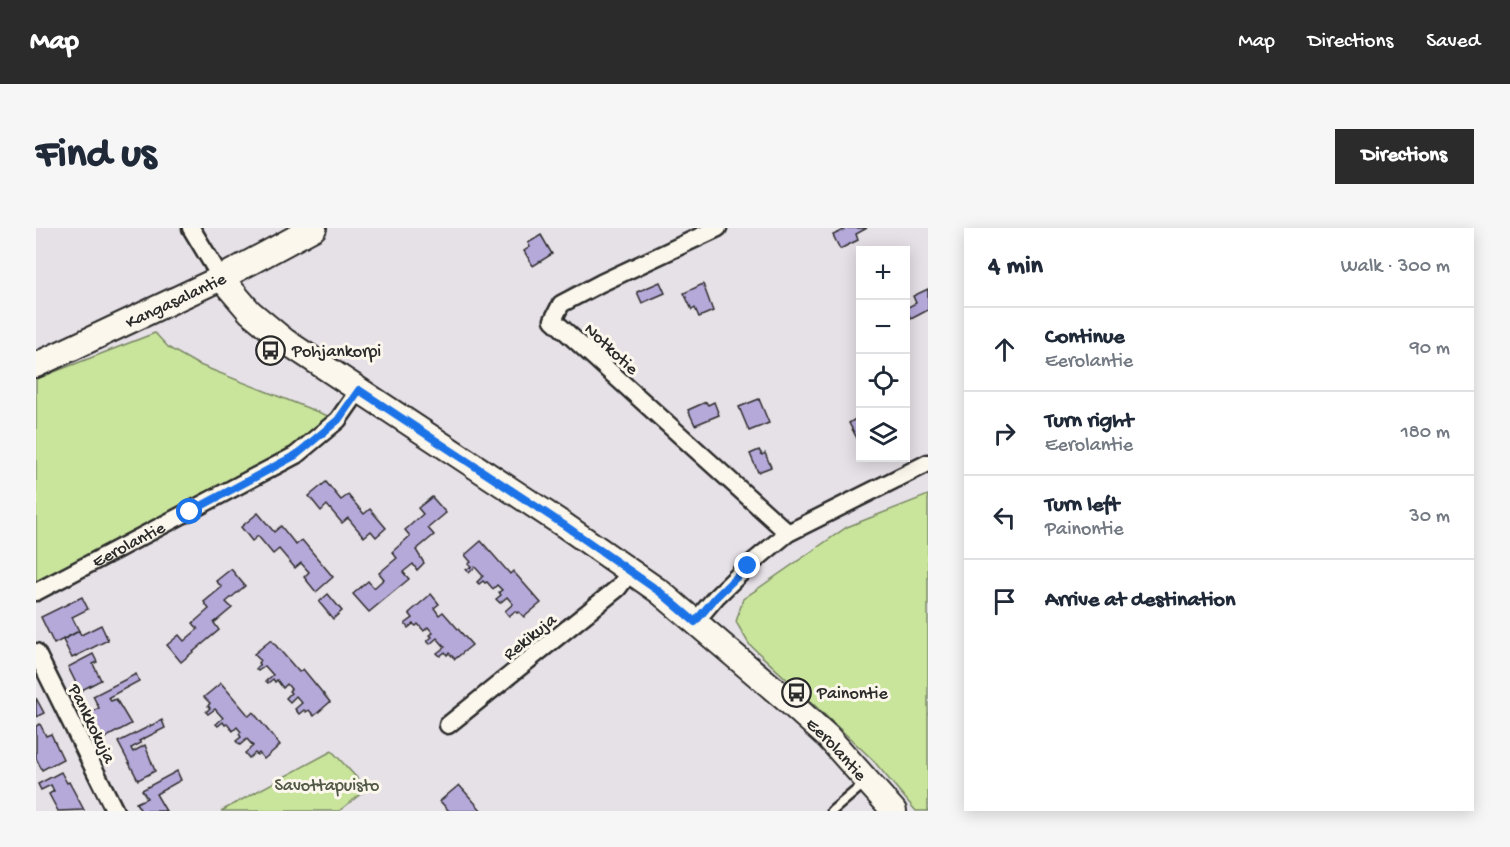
<!DOCTYPE html>
<html lang="en">
<head>
<meta charset="utf-8">
<style>
	:root { --surface:#fff; --page:#f6f6f7; --text:#1f2937; --muted:#747a83; --line:#e0e1e3; --accent:#2b2b2b }
	body { margin:0; font-family:"Gochi Hand",sans-serif; background:var(--page); color:var(--text) }
	.controls { position:absolute; right:18px; top:18px; display:grid; overflow:hidden; border-radius:0px; box-shadow:0 3px 15px #0003 }
	.controls button { width:54px; height:54px; display:grid; place-items:center; padding:0; border:0; border-bottom:2px solid var(--line); background:var(--surface); color:var(--text); font:30px sans-serif }
	.stop { position:absolute; width:18px; height:18px; margin:-14px; border:4px solid #1a73e8; border-radius:50%; background:#fff }
	.stop.end { background:#1a73e8; border-color:#fff; box-shadow:0 2px 6px #0008 }
	.list { margin:0; padding:0; list-style:none }
	h2 { display:flex; justify-content:space-between; align-items:center; height:78px; margin:0; padding:0 24px; font-size:26px }
	h2 small { font-size:20px; font-weight:400; color:var(--muted) }
	.list li { display:grid; grid-template-columns:39px 1fr auto; gap:18px; align-items:center; box-sizing:border-box; height:84px; padding:0 24px; border-top:2px solid var(--line) }
	.list b { display:block; font-size:22px; white-space:nowrap }
	.list p { margin:0; font-size:20px; white-space:nowrap; color:var(--muted) }
	.list em { font-size:20px; font-style:normal; color:var(--muted) }
	.icon { flex:none; width:33px; height:33px; fill:none; stroke:currentColor; stroke-width:2; stroke-linecap:round; stroke-linejoin:round }
	.map { position:relative; flex:none; width:892px; height:583px; overflow:hidden; border-radius:0px }
	header { display:flex; align-items:center; gap:36px; box-sizing:border-box; height:84px; padding:0 30px; background:var(--accent); color:#fff }
	header strong { font-size:28px }
	nav { display:flex; gap:33px; margin-inline-start:auto; font-size:21px }
	.intro { display:flex; align-items:center; justify-content:space-between; box-sizing:border-box; height:144px; padding:0 36px }
	h1 { margin:0; font-size:42px }
	.button { padding:15px 27px; border-radius:0px; background:var(--accent); color:#fff; font-size:21px; font-weight:700 }
	main { display:flex; gap:36px; padding:0 36px }
	aside { flex:1; background:var(--surface); border-radius:0px; box-shadow:0 3px 15px #0003 }
	.map>svg:first-child { display:block }
	.green { fill:#c9e59c; stroke:#7a8864; stroke-width:1.5 }
	.building { fill:#b5a9da; stroke:#2b2b2b; stroke-width:1.5 }
	.lines { fill:none; stroke-linecap:round; stroke-linejoin:round }
	.lane-casing { stroke:#2b2b2b; stroke-width:13 }
	.street-casing { stroke:#2b2b2b; stroke-width:21 }
	.secondary-casing { stroke:#2b2b2b; stroke-width:28 }
	.lane { stroke:#fbf7ec; stroke-width:8 }
	.street { stroke:#fbf7ec; stroke-width:16 }
	.secondary { stroke:#fbf7ec; stroke-width:24 }
	.route { stroke:#1a73e8; stroke-width:8 }
	.labels { text-anchor:middle; stroke-width:6; stroke-linejoin:round; paint-order:stroke }
	.street-label { font-size:18px; fill:#2b2b2b; stroke:#fbf7ec }
	.poi-label { font-size:18px; fill:#2b2b2b; stroke:#fbf7ec; text-anchor:start }
	.park-label { font-size:18px; fill:#525a47; stroke:#fbf7ec }
</style>
</head>
<body>
<header>
<strong>Map</strong>
<nav><a>Map</a><a>Directions</a><a>Saved</a></nav>
</header>
<div class="intro"><h1>Find us</h1><a class="button">Directions</a></div>
<main>
<div class="map">
<svg width="892" height="583" viewBox="0 0 892 583">
	<rect width="100%" height="100%" fill="#e6e0e7"/>
	<filter id="ink" filterUnits="userSpaceOnUse"><feTurbulence type="fractalNoise" baseFrequency=".0167" numOctaves="2"/><feDisplacementMap in="SourceGraphic" scale="12" xChannelSelector="R" yChannelSelector="G"/><feConvolveMatrix kernelMatrix="1 2 1 2 8 2 1 2 1" color-interpolation-filters="sRGB"/></filter>
	<g filter="url(#ink)">
		<g class="green">
			<polygon points="119,105 133,120 161,136 302,192 260,227 0,364 0,151"/>
			<polygon points="892,267 892,583 880,583 836,531 713,416 700,394 707,371 811,299"/>
			<polygon points="296,523 331,561 303,583 185,583"/>
		</g>
		<g class="building">
			<polygon points="807,0 831,0 820,6 822,12 804,21 797,7 808,2"/>
			<polygon points="505,7 516,26 497,38 488,23 494,19 492,15"/>
			<polygon points="624,54 629,65 606,75 601,64"/>
			<polygon points="667,56 677,83 663,89 659,80 656,82 648,65"/>
			<polygon points="892,61 892,82 875,91 870,80 880,75 877,68"/>
			<polygon points="723,171 733,195 713,203 703,179"/>
			<polygon points="670,174 672,177 678,174 683,187 659,197 652,182"/>
			<polygon points="824,188 824,213 823,214 813,195"/>
			<polygon points="723,222 726,227 729,225 735,239 722,244 714,226"/>
			<polygon points="290,254 305,272 312,267 328,286 334,281 350,300 340,309 335,303 328,309 312,290 306,295 291,277 285,283 273,268"/>
			<polygon points="396,269 410,285 392,300 398,307 380,322 388,335 381,342 377,336 367,344 373,351 333,384 317,366 332,353 338,360 348,351 343,345 361,330 356,324 374,308 369,302 387,286 382,280"/>
			<polygon points="222,285 238,304 245,298 260,317 266,312 297,349 280,364 268,349 273,344 265,335 259,340 243,321 237,326 222,308 216,313 205,299"/>
			<polygon points="445,313 474,346 477,343 505,375 488,389 483,384 481,385 479,383 473,388 469,383 477,376 471,369 464,375 460,371 465,367 463,364 466,362 461,357 457,361 451,354 449,355 447,353 443,356 441,354 447,348 439,339 433,345 430,342 435,339 432,336 435,334 429,327"/>
			<polygon points="195,341 209,358 190,374 196,380 178,395 183,402 145,434 131,417 143,407 148,413 162,401 157,395 173,381 168,374 186,359 180,353"/>
			<polygon points="292,366 306,383 297,391 283,374"/>
			<polygon points="395,366 403,376 398,380 403,387 407,384 436,417 419,431 413,425 411,427 409,424 404,428 401,425 409,419 401,410 394,416 391,413 396,409 394,407 397,405 392,399 388,403 382,396 380,398 377,396 372,400 369,396 377,390 373,385"/>
			<polygon points="46,369 52,381 36,389 43,403 18,416 5,389"/>
			<polygon points="65,397 72,412 36,430 27,412 43,403 45,407"/>
			<polygon points="235,412 263,444 267,441 294,474 278,488 273,482 270,484 268,482 263,486 259,481 266,475 260,468 254,474 250,470 255,465 253,463 255,461 251,456 247,460 241,452 239,454 237,451 232,455 230,453 237,447 229,438 222,443 220,441 224,437 222,435 224,432 218,426"/>
			<polygon points="57,426 61,434 57,436 65,452 44,463 32,439"/>
			<polygon points="100,446 103,453 73,469 75,473 80,471 95,496 67,511 54,485 63,480 57,468"/>
			<polygon points="185,455 213,488 217,484 244,517 228,531 223,525 221,527 219,525 213,530 209,525 217,518 211,511 204,517 200,513 205,509 203,506 205,504 201,499 197,503 191,496 189,497 187,494 182,498 180,496 187,490 179,481 172,486 170,484 174,480 172,478 174,475 168,469"/>
			<polygon points="0,470 8,485 0,489"/>
			<polygon points="126,492 129,500 103,513 105,515 95,520 97,524 109,517 119,543 102,552 82,514"/>
			<polygon points="4,496 10,508 15,506 27,531 6,542 0,530 0,498"/>
			<polygon points="141,543 145,552 120,566 130,583 105,583 100,575 111,570 106,562"/>
			<polygon points="25,544 31,555 33,554 48,582 22,583 13,566 18,563 15,557 5,562 2,556"/>
			<polygon points="423,557 446,583 413,583 404,573"/>
		</g>
		<g class="lines">
			<defs>
				<polyline id="lane" points="796,583 830,554"/>
				<g id="street">
					<polyline points="155,0 185,50"/>
					<polyline points="682,0 565,55 525,76 517,92 752,305"/>
					<path id="s1" d="M 0,364 L 260,227 L 302,192 L 323,162"/>
					<polyline points="659,394 680,369 712,338 752,305 892,235"/>
					<polyline points="0,424 79,583"/>
					<polyline points="412,497 582,360 594,344"/>
				</g>
				<g id="secondary">
					<path id="s2" d="M 185,50 L 214,84 L 249,113 L 528,297 L 624,364 L 753,474 L 792,509 L 858,583"/>
					<path id="s3" d="M 0,137 L 185,50 L 278,0"/>
				</g>
			</defs>
			<use href="#lane" class="lane-casing"/>
			<use href="#street" class="street-casing"/>
			<use href="#secondary" class="secondary-casing"/>
			<use href="#lane" class="lane"/>
			<use href="#street" class="street"/>
			<use href="#secondary" class="secondary"/>
		</g>
	</g>
	<g class="lines" filter="url(#ink)">
		<polyline class="route" points="154,284 260,227 302,192 323,162 528,297 624,364 659,394 680,369 712,338"/>
	</g>
	<defs>
		<symbol id="bus-ring" viewBox="-11 -11 22 22"><circle r="9.5" fill="#fbf7ec" stroke="#2b2b2b" stroke-width="1.5"/><path d="M-5-6H5V4H4V6H2V4H-2V6H-4V4H-5ZM-3.5-4V0h7V-4ZM-3.5 1.2v1.5H-2V1.2ZM2 1.2v1.5H3.5V1.2Z" fill="#2b2b2b"/></symbol>
	</defs>
	<g fill-rule="evenodd">
		<use href="#bus-ring" x="218" y="106" width="33" height="33"/>
		<use href="#bus-ring" x="744" y="448" width="33" height="33"/>
	</g>
	<g class="labels">
		<g class="street-label">
			<text dy="6" stroke="none"><textPath href="#s3" startOffset="154">Kangasalantie</textPath></text>
			<text transform="translate(576 120) rotate(43)" y="6">Notkotie</text>
			<text dy="6" stroke="none"><textPath href="#s1" startOffset="104">Eerolantie</textPath></text>
			<text transform="translate(493 408) rotate(-39)" y="6">Rekikuja</text>
			<text transform="translate(57 495) rotate(64)" y="6">Pankkokuja</text>
			<text dy="6" stroke="none"><textPath href="#s2" startOffset="778">Eerolantie</textPath></text>
		</g>
		<g class="poi-label">
			<text x="256" y="128">Pohjankorpi</text>
			<text x="781" y="470">Painontie</text>
		</g>
		<g class="park-label">
			<text x="291" y="562">Savottapuisto</text>
		</g>
	</g>
</svg>
<div class="controls">
<button>+</button>
<button>−</button>
<button><svg class="icon" aria-label="locate" viewBox="0 0 24 24"><circle cx="12" cy="12" r="6"/><path d="M12 2v4M12 18v4M2 12h4M18 12h4"/></svg></button>
<button><svg class="icon" aria-label="layers" viewBox="0 0 24 24"><path d="M12 4l9 5-9 5-9-5zM3 14l9 5 9-5"/></svg></button>
</div>
<div class="stop" style="left:154px;top:284px"></div>
<div class="stop end" style="left:712px;top:338px"></div>
</div>
<aside>
<h2>4 min<small>Walk · 300 m</small></h2>
<ul class="list">
<li><svg class="icon" aria-label="ahead" viewBox="0 0 24 24"><path d="M12 20V5M6 11l6-6 6 6"/></svg><div><b>Continue</b><p>Eerolantie</p></div><em>90 m</em></li>
<li><svg class="icon" aria-label="right" viewBox="0 0 24 24"><path d="M7 20v-9h11M14 6l5 5-5 5"/></svg><div><b>Turn right</b><p>Eerolantie</p></div><em>180 m</em></li>
<li><svg class="icon" aria-label="left" viewBox="0 0 24 24"><path d="M17 20v-9H6M10 6l-5 5 5 5"/></svg><div><b>Turn left</b><p>Painontie</p></div><em>30 m</em></li>
<li><svg class="icon" aria-label="arrive" viewBox="0 0 24 24"><path d="M6 21V4h12l-3 4 3 4H6"/></svg><div><b>Arrive at destination</b></div></li>
</ul>
</aside>
</main>
</body>
</html>
